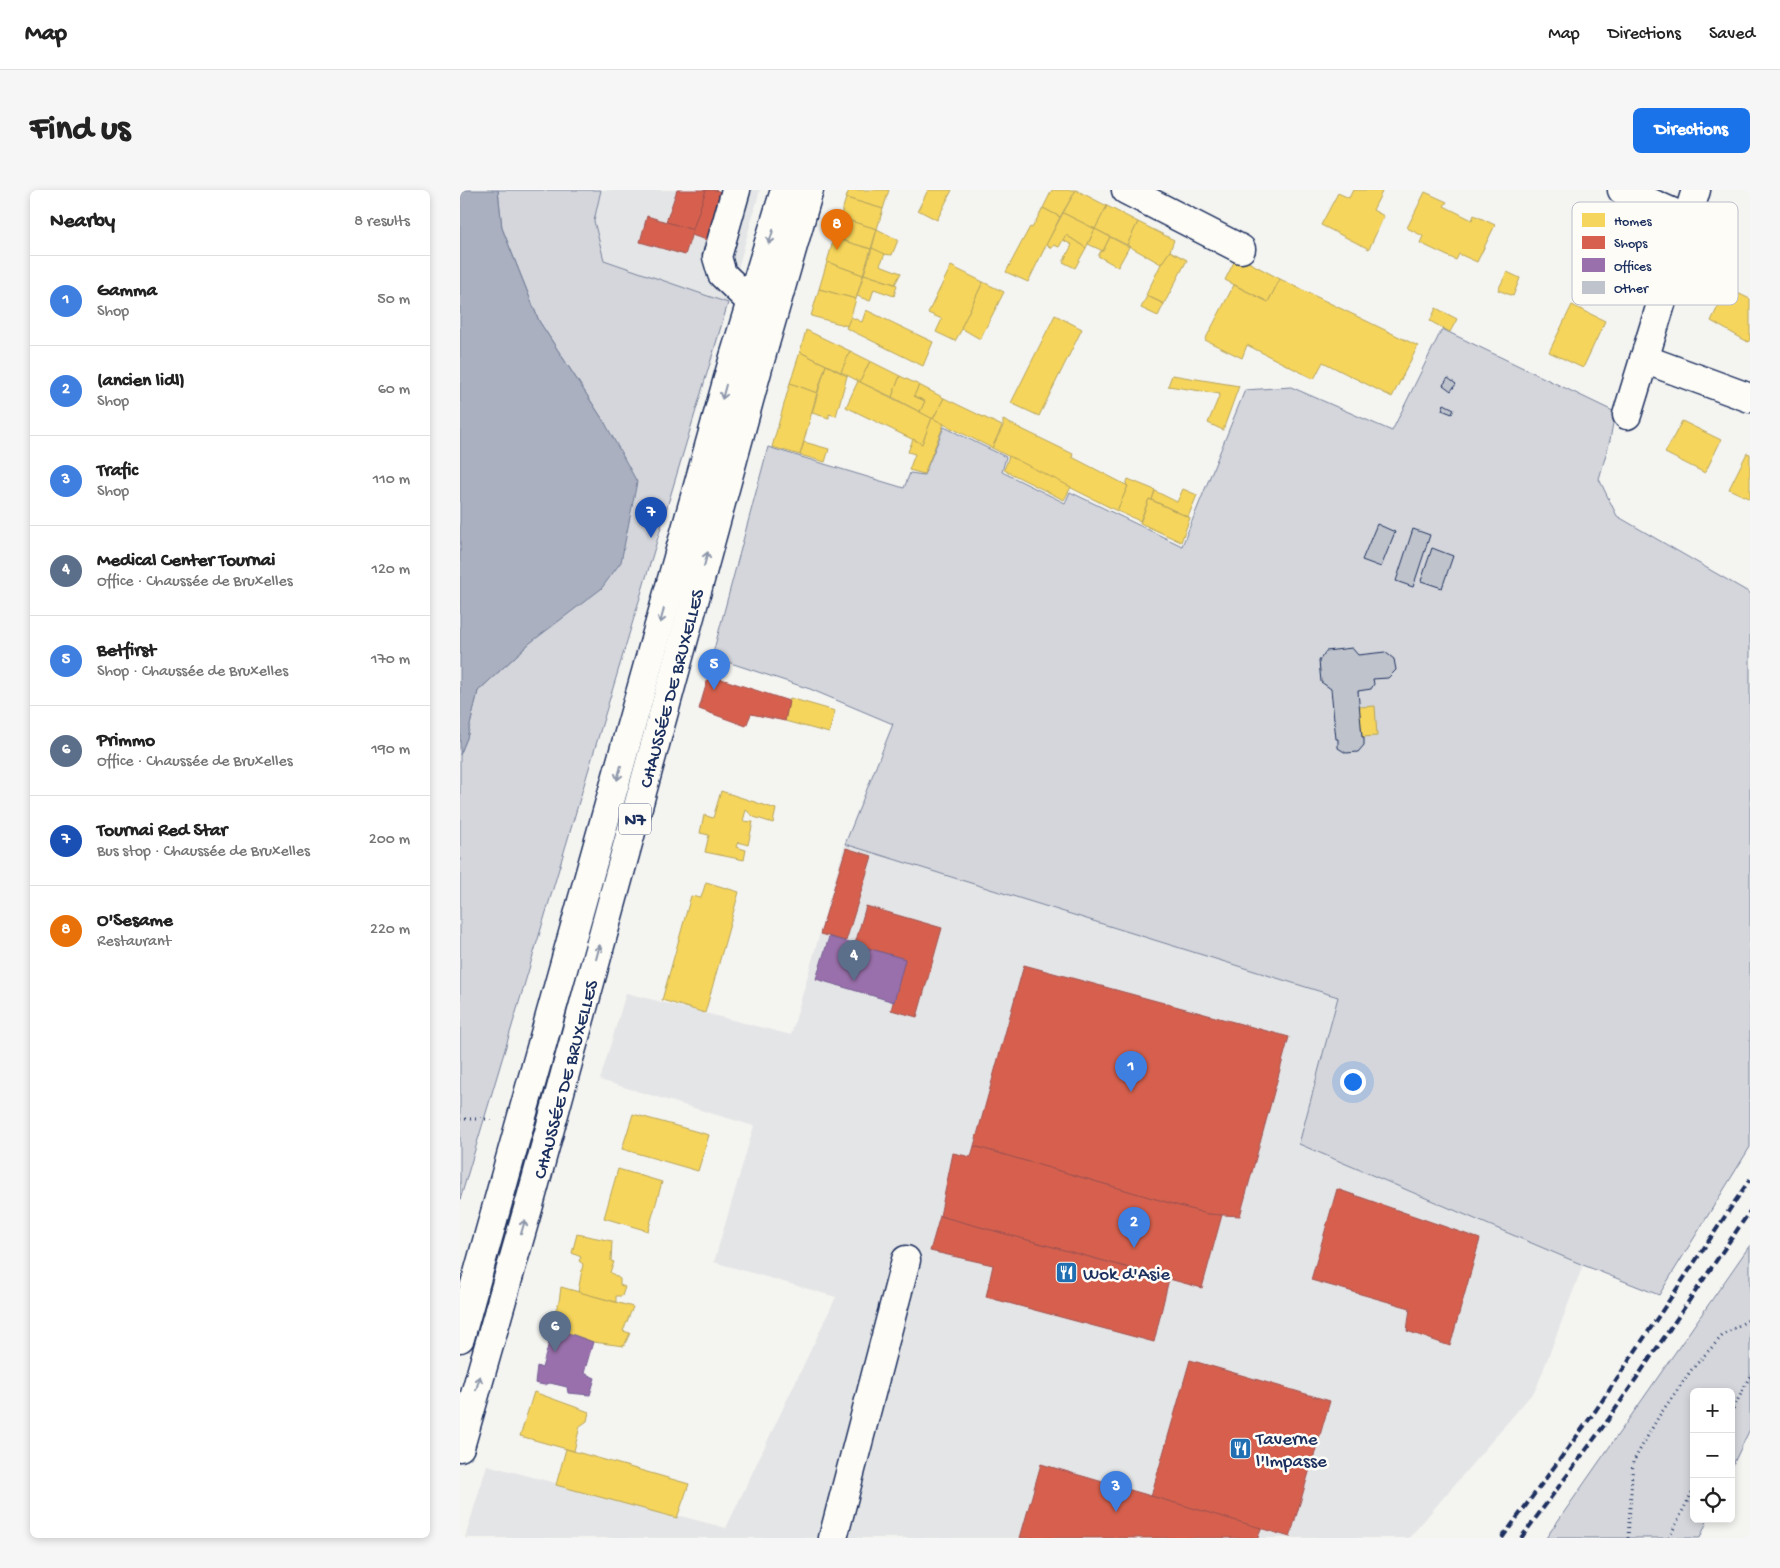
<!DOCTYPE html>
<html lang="en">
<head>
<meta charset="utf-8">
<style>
	:root { --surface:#fff; --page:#f6f6f6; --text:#222; --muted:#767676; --line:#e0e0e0; --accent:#1a73e8 }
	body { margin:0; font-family:"Gochi Hand",sans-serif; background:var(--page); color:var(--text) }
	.controls { position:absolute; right:15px; bottom:15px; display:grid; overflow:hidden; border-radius:8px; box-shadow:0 2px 8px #0003 }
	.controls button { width:45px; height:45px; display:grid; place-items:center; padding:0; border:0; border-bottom:1px solid var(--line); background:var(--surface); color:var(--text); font:25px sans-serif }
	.you { position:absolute; left:892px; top:891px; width:18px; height:18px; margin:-12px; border:4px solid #fff; border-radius:50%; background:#1a73e8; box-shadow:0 0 0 8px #1a73e833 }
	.badge { display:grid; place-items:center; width:32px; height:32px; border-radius:50%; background:var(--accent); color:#fff; font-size:16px; font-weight:700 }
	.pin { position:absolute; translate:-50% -41px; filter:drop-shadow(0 1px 2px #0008) }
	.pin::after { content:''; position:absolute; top:26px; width:18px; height:15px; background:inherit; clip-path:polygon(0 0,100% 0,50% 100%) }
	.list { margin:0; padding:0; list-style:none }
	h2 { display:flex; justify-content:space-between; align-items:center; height:65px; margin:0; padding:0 20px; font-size:21px }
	h2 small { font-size:16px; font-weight:400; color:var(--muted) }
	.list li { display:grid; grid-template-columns:32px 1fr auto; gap:15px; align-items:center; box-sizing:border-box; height:90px; padding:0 20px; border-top:1px solid var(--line) }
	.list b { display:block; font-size:19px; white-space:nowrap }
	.list p { margin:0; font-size:16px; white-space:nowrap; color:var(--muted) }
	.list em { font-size:16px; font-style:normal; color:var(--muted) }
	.icon { flex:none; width:28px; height:28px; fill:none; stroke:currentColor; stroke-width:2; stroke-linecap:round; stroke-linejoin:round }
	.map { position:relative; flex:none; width:1290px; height:1348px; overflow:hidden; border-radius:8px }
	header { display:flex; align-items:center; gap:30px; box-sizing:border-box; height:70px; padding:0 25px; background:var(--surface); border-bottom:1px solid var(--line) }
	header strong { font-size:24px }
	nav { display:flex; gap:28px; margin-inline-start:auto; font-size:18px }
	.intro { display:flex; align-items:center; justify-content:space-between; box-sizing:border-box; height:120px; padding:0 30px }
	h1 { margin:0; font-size:35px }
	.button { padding:12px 22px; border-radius:8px; background:var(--accent); color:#fff; font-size:18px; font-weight:700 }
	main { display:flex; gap:30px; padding:0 30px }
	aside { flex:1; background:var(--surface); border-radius:8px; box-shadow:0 2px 8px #0003 }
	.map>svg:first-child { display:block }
	.built { fill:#e4e5e6 }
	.green { fill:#d4d6db; stroke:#78829c }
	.water { fill:#aab0bf; stroke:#717c98 }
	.homes { fill:#f6d55c; stroke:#b4a35d }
	.shops { fill:#d6604d; stroke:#9e5152 }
	.offices { fill:#9970ab; stroke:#735c94 }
	.building { fill:#bfc3cc; stroke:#1b2f5e }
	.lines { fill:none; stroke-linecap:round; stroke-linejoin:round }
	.minor-casing { stroke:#1b2f5e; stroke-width:31 }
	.major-casing { stroke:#1b2f5e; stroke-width:31 }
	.path { stroke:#1b2f5e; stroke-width:3; stroke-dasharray:1 4; stroke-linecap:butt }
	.minor { stroke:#fdfcf7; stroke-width:28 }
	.major { stroke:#fdfcf7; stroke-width:28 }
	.rail { stroke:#1b2f5e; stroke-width:4; stroke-dasharray:8 4; stroke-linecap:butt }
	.oneway { stroke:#8c96aa }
	.labels { text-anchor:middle; stroke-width:5; stroke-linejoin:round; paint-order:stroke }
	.shield { fill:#fdfcf7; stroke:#5f6c8c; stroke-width:1 }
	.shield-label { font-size:18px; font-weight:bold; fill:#1b2f5e }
	.street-label { font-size:19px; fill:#1b2f5e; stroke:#fdfcf7 }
	.poi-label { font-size:19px; fill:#1b2f5e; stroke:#fdfcf7; text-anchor:start }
	.key { fill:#fdfcf7; stroke:#b9bec9; stroke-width:1 }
	.key-label { font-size:14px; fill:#1b2f5e }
</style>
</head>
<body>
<header>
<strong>Map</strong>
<nav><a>Map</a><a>Directions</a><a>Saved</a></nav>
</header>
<div class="intro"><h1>Find us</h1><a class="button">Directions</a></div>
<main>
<aside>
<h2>Nearby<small>8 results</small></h2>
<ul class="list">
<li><span class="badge" style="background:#3f7fe0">1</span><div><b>Gamma</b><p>Shop</p></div><em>50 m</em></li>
<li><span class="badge" style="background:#3f7fe0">2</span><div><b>(ancien lidl)</b><p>Shop</p></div><em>60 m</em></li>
<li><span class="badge" style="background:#3f7fe0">3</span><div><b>Trafic</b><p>Shop</p></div><em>110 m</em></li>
<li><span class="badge" style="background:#5c6f8a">4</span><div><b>Medical Center Tournai</b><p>Office · Chaussée de Bruxelles</p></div><em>120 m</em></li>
<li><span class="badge" style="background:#3f7fe0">5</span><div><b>Betfirst</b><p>Shop · Chaussée de Bruxelles</p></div><em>170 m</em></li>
<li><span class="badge" style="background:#5c6f8a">6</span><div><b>Primmo</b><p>Office · Chaussée de Bruxelles</p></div><em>190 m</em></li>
<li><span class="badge" style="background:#1a4fb4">7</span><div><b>Tournai Red Star</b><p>Bus stop · Chaussée de Bruxelles</p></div><em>200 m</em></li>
<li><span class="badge" style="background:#e8710a">8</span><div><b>O'Sesame</b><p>Restaurant</p></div><em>220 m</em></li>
</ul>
</aside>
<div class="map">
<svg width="1290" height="1348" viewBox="0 0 1290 1348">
	<rect width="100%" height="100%" fill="#f4f4f1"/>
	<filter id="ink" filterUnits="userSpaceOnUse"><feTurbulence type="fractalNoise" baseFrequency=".02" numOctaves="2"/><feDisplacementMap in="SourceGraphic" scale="10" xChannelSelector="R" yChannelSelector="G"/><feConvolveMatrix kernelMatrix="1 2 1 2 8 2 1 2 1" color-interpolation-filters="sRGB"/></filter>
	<g filter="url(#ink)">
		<g class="built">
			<polygon points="141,0 300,0 251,175 153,114 134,31"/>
			<polygon points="385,654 879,807 839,954 1123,1075 1076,1199 949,1348 5,1348 27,1275 266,1338 376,1107 254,1072 294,936 140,890 166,803 331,845"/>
		</g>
		<g class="green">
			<polygon points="38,0 141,0 134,31 144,70 268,113 0,1010 0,565 7,548 18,501 70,453 145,233 79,131 42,38"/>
			<polygon points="982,139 1155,222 1150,250 1139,289 1157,326 1290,403 1290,957 1199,1105 1123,1075 839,954 878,807 385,654 433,534 350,499 252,467 308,257 444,298 450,283 464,285 484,237 546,267 542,282 605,313 610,302 722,356 785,200 831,197 932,241"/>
			<polygon points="1290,1055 1290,1239 1271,1279 1271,1202 1234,1202 1234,1329 1248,1329 1240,1348 1086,1348"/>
		</g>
		<polygon class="water" points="0,0 38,0 42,38 79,131 145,233 177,292 161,372 141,399 70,453 18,501 7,548 0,565"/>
		<g class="homes">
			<polygon points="389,0 429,0 423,19 386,8"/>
			<polygon points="468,0 492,0 477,30 458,20"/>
			<polygon points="592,0 616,0 600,27 583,18"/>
			<polygon points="616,0 647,16 635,39 603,23"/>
			<polygon points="893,0 918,0 922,2 913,20 924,26 909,59 861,35 878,3 889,8"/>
			<polygon points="965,2 987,12 984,16 1012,30 1014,25 1035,35 1017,72 999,64 996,70 960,53 963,46 947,38"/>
			<polygon points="386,8 423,19 417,39 380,28"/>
			<polygon points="647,16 678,32 667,55 635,39"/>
			<polygon points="583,18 600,27 568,92 546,82 564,48 570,37 572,38"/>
			<polygon points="603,23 635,39 626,58 606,45 599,57 594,55 592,58 586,55"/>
			<polygon points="380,28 417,39 411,59 374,48"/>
			<polygon points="678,32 714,50 710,61 701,74 667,55"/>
			<polygon points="1134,37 1171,55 1149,99 1112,81"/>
			<polygon points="417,39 438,50 432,65 422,64 412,58"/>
			<polygon points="635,39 650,47 643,61 628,54"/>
			<polygon points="606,45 626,58 615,78 603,72 612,55 603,50"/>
			<polygon points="650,47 669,57 658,77 638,66 641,61 643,61"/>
			<polygon points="374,48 411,59 403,85 367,72"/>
			<polygon points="412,58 425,64 420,75 441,83 435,94 404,84"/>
			<polygon points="710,61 727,70 704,114 686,105 701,74"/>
			<polygon points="777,66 820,89 808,112 765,90"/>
			<polygon points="367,72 403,85 396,109 359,99"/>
			<polygon points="491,76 523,92 501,138 502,139 495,151 476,142 482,129 468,123"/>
			<polygon points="1047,82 1060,88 1053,106 1038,100"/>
			<polygon points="404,84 437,95 434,106 414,99 410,111 397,106"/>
			<polygon points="820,89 958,156 932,207 863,172 854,189 787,155 782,168 745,150 774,95 808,112"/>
			<polygon points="523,92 544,102 520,149 501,138"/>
			<polygon points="1267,98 1290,109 1290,150 1288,152 1251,131"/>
			<polygon points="359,99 396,109 388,136 351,126"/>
			<polygon points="687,106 704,114 698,126 681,118"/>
			<polygon points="1112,115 1145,131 1123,178 1089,162"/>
			<polygon points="976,118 997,129 990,142 970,131"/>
			<polygon points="406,120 473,152 463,176 386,138 391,127 402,132"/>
			<polygon points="595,125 622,139 579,226 551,213"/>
			<polygon points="346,140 390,161 381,182 340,162"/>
			<polygon points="390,161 410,171 400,192 381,182"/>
			<polygon points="340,162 366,175 357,203 330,193"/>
			<polygon points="410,171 440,186 432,207 400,192"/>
			<polygon points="366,175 387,186 376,226 369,224 369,228 352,223"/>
			<polygon points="712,185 779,196 763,240 748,233 760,204 708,196"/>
			<polygon points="440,186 459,195 454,206 465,211 460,222 432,207"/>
			<polygon points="398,191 472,228 462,254 386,217"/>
			<polygon points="330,193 357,203 340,265 312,257"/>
			<polygon points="459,195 484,208 473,229 460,222 465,211 454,206"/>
			<polygon points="484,208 542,236 532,258 473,229"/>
			<polygon points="472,228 484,234 464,284 449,280 455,264 448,262 453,249 462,254"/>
			<polygon points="543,230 613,264 612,267 668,296 657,321 532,258 543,236"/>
			<polygon points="1222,231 1261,250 1245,283 1205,263"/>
			<polygon points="344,252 369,259 365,272 340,265"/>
			<polygon points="1287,263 1290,264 1290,309 1269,299"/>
			<polygon points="549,266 611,297 604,310 544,280"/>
			<polygon points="668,289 695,300 692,310 689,309 680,331 657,321 668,296 666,295"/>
			<polygon points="723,299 737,305 728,327 692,310 695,301 717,312"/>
			<polygon points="689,309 730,328 721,352 680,333"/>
			<polygon points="330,508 375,521 369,543 325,531"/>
			<polygon points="915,516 917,546 902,547 899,517"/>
			<polygon points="261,601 316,619 313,633 294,627 286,620 283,631 293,632 288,655 278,652 276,657 286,660 284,670 245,662 249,645 240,643 244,625 253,628"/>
			<polygon points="246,692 279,702 245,823 202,810 231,706 241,708"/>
			<polygon points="173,924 249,945 238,981 162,959"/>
			<polygon points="158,979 202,992 188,1041 144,1028"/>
			<polygon points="117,1044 152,1051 151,1071 154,1072 150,1082 160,1089 160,1095 165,1097 162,1106 156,1106 156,1112 118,1102 123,1074 119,1071 121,1067 112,1063"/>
			<polygon points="101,1097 173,1117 163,1141 170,1143 164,1156 133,1152 89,1135 99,1112"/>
			<polygon points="74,1202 129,1222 127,1231 120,1236 114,1261 60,1246"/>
			<polygon points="106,1259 229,1294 217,1328 96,1295"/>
		</g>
		<g class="shops">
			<polygon points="217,0 249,0 249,1 246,0 233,40 206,32"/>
			<polygon points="246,0 255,0 281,8 266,56 231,45"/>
			<polygon points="187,26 233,40 225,65 180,52"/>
			<polygon points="249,485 329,511 325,531 291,524 286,536 239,519"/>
			<polygon points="386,658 412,666 386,751 360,744"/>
			<polygon points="406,716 482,738 457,827 431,820 445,769 395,754"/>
			<polygon points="564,775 829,847 780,1026 747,1024 514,956"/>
			<polygon points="514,956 747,1024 762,1025 742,1098 480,1026 493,963 511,967"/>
			<polygon points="877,999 1020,1049 990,1156 947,1141 950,1118 851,1090"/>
			<polygon points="480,1026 709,1089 694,1152 526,1107 533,1075 470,1061"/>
			<polygon points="730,1170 870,1211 830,1347 691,1306"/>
			<polygon points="581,1274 801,1338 798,1348 560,1348"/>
		</g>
		<g class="offices">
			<polygon points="369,747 445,769 434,812 356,789"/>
			<polygon points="93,1138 133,1152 124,1183 135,1188 130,1205 108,1203 107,1197 90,1193 84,1195 75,1193 77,1176 82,1178"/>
		</g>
		<g class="building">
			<polygon points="988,188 996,194 991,201 983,195"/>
			<polygon points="984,214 994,219 992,224 982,220"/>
			<polygon points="917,334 935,342 921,377 902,370"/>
			<polygon points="953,339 970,345 953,397 936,391"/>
			<polygon points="972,358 993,366 982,398 961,391"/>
			<polygon points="892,458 898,465 925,462 934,469 936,480 928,488 913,489 914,494 911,499 898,501 902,547 904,547 904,555 898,562 886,563 878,558 878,549 876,549 871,499 861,492 859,471 866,461"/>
		</g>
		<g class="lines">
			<defs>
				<g id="minor">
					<polyline points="276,0 257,67 262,84 290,111 312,117"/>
					<polyline points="666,0 781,59"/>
					<polyline points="1162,0 1227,29"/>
					<polyline points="1184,169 1290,208"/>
					<polyline points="1167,225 1236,0"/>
					<polyline points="373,1348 446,1070"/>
				</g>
				<g id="major">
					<polyline points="0,1148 274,167 325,0"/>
					<polyline points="0,1257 71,1008 299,174 349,0"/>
				</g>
			</defs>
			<use href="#minor" class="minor-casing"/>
			<use href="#major" class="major-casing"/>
			<g class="path">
				<polyline points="0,929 32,929"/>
				<polyline points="1271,1223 1290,1186"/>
				<polyline points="1168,1348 1173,1272 1199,1226 1232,1179 1264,1144 1290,1129"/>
				<polyline points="1209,1348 1234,1298"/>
			</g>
			<use href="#minor" class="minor"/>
			<use href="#major" class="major"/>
			<g class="rail">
				<polyline points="1042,1348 1136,1220 1290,989"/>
				<polyline points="1061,1348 1148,1230 1290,1021"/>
			</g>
		</g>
		<defs><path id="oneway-shaft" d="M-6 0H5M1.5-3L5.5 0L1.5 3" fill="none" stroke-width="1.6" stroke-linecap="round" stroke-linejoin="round" transform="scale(1.25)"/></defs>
		<g class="oneway">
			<use href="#oneway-shaft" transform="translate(311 47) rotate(107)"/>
			<use href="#oneway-shaft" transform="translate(264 202) rotate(105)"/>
			<use href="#oneway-shaft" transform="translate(246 369) rotate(-75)"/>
			<use href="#oneway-shaft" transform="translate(202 426) rotate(105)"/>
			<use href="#oneway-shaft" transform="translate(159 583) rotate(105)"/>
			<use href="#oneway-shaft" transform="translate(138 762) rotate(-75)"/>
			<use href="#oneway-shaft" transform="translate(63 1037) rotate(-74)"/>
			<use href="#oneway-shaft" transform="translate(18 1193) rotate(-74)"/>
		</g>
	</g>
	<defs>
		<symbol id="restaurant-square" viewBox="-11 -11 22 22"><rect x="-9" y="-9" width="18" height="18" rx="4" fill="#1f6fb2" stroke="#fdfcf7"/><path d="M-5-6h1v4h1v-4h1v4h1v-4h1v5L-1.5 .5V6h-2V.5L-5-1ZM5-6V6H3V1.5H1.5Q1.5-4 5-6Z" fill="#fff"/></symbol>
	</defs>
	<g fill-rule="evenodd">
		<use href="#restaurant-square" x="594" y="1070" width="25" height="25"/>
		<use href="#restaurant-square" x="768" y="1246" width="25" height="25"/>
	</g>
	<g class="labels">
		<rect class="shield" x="159" y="613.5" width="32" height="31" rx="4"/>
		<g class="shield-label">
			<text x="175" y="635">N7</text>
		</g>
		<g class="street-label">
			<text transform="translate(210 498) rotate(-75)" y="7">CHAUSSÉE DE BRUXELLES</text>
			<text transform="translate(104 889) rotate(-75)" y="7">CHAUSSÉE DE BRUXELLES</text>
		</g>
		<g class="poi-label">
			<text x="623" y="1089">Wok d'Asie</text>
			<text x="796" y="1254">Taverne<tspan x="796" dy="22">l'Impasse</tspan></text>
		</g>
	</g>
	<rect x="1112" y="12" width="166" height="103" rx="8" class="key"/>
	<rect x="1122" y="23" width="23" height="14" fill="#f6d55c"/>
	<rect x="1122" y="46" width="23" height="13" fill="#d6604d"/>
	<rect x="1122" y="68" width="23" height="14" fill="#9970ab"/>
	<rect x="1122" y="91" width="23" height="13" fill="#bfc3cc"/>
	<g class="key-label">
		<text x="1154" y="35">Homes</text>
		<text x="1154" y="57">Shops</text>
		<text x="1154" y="80">Offices</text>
		<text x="1154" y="102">Other</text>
	</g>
</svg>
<div class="controls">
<button>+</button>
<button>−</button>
<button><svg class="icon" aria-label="locate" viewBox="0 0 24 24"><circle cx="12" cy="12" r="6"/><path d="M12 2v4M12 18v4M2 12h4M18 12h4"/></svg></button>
</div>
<div class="you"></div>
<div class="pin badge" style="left:671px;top:902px;background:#3f7fe0">1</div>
<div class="pin badge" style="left:674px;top:1058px;background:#3f7fe0">2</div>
<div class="pin badge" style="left:656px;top:1322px;background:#3f7fe0">3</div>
<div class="pin badge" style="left:394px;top:791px;background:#5c6f8a">4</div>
<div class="pin badge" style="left:254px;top:500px;background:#3f7fe0">5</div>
<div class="pin badge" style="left:95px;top:1162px;background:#5c6f8a">6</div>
<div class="pin badge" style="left:191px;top:348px;background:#1a4fb4">7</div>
<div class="pin badge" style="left:377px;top:60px;background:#e8710a">8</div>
</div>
</main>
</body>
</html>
